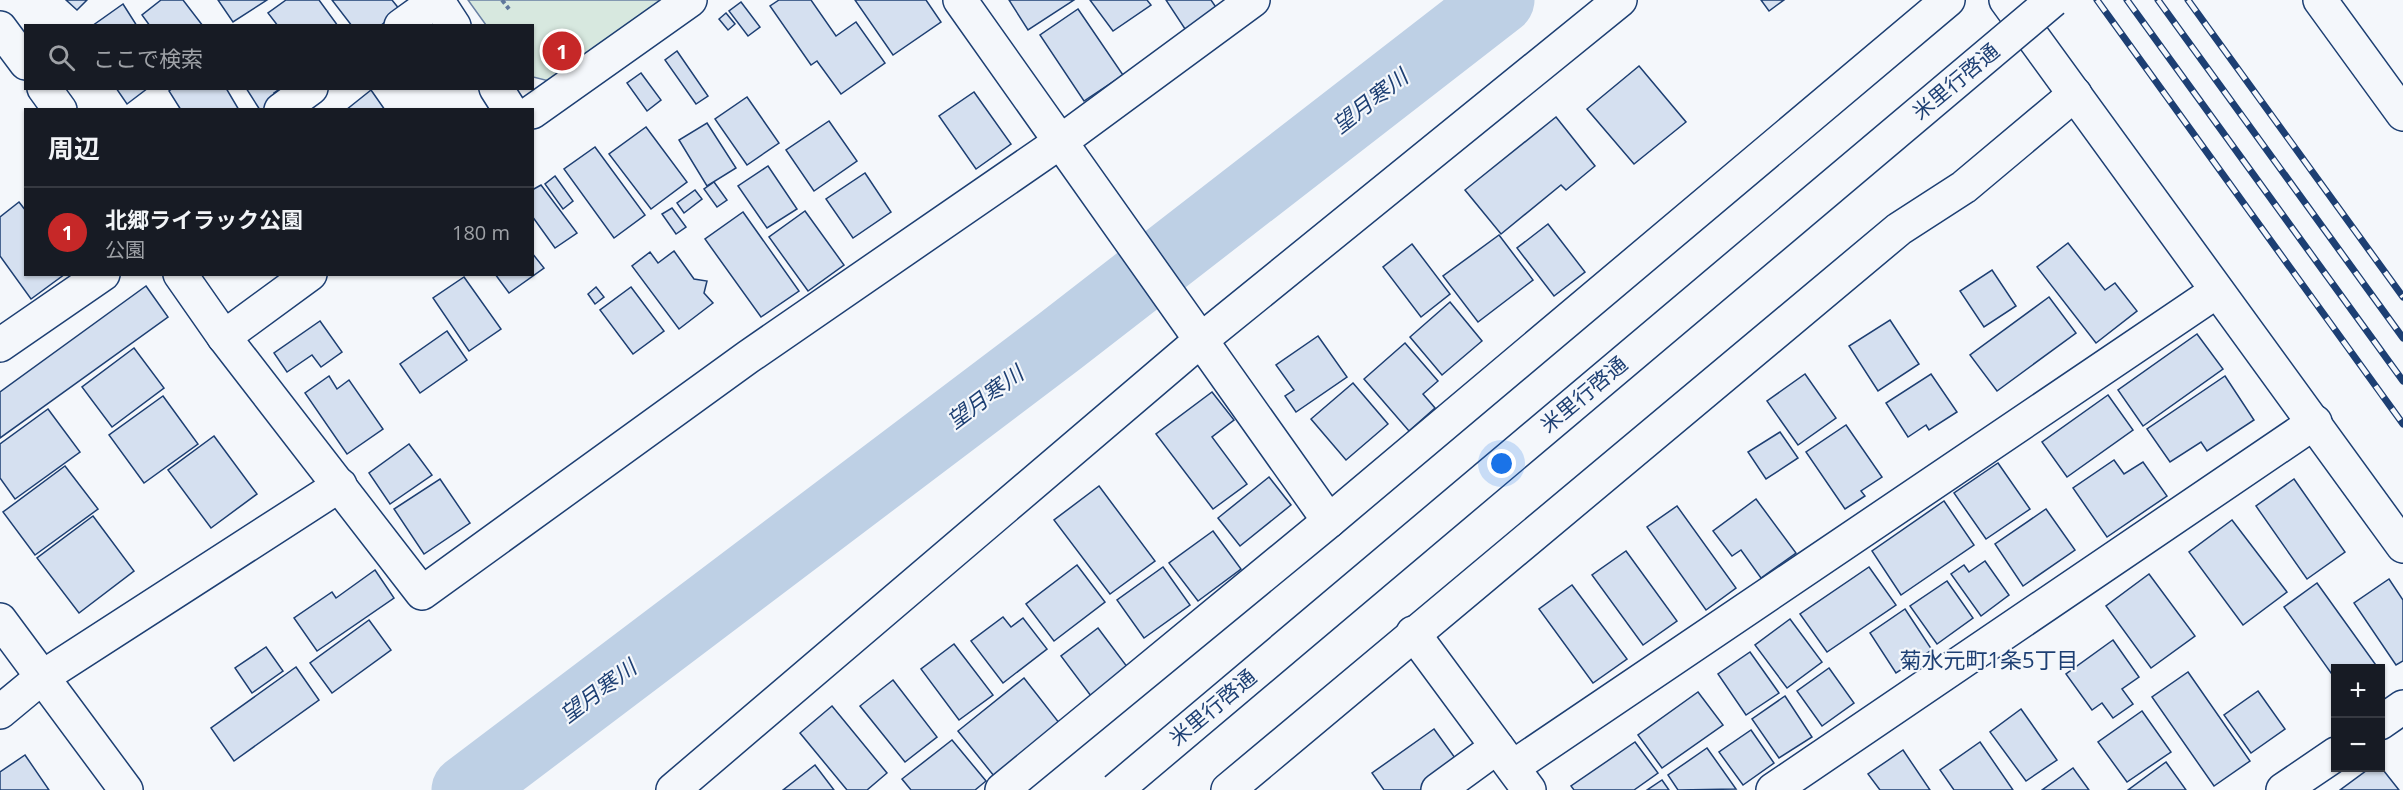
<!DOCTYPE html>
<html lang="ja">
<head>
<meta charset="utf-8">
<style>
	:root { --surface:#171b24; --page:#20242c; --text:#f1f3f6; --muted:#9ea1a6; --line:#363941; --accent:#c62828 }
	body { margin:0; font-family:"Open Sans","Noto Sans JP",sans-serif; background:var(--page); color:var(--text) }
	.controls { position:absolute; right:18px; bottom:18px; display:grid; overflow:hidden; border-radius:0px; box-shadow:0 2px 4px #0004 }
	.controls button { width:54px; height:54px; display:grid; place-items:center; padding:0; border:0; border-bottom:2px solid var(--line); background:var(--surface); color:var(--text); font:30px sans-serif }
	.you { position:absolute; left:1502px; top:464px; width:21px; height:21px; margin:-15px; border:4px solid #fff; border-radius:50%; background:#1a73e8; box-shadow:0 0 0 9px #1a73e833 }
	.badge { display:grid; place-items:center; width:39px; height:39px; border-radius:50%; background:var(--accent); color:#fff; font-size:20px; font-weight:700 }
	.pin { position:absolute; translate:-50% -50%; border:3px solid #fff; box-shadow:0 2px 6px #0006 }
	.list { margin:0; padding:0; list-style:none }
	h2 { display:flex; justify-content:space-between; align-items:center; height:78px; margin:0; padding:0 24px; font-size:26px }
	h2 small { font-size:20px; font-weight:400; color:var(--muted) }
	.list li { display:grid; grid-template-columns:39px 1fr auto; gap:18px; align-items:center; box-sizing:border-box; height:90px; padding:0 24px; border-top:2px solid var(--line) }
	.list b { display:block; font-size:22px; white-space:nowrap }
	.list p { margin:0; font-size:20px; white-space:nowrap; color:var(--muted) }
	.list em { font-size:20px; font-style:normal; color:var(--muted) }
	.icon { flex:none; width:33px; height:33px; fill:none; stroke:currentColor; stroke-width:2; stroke-linecap:round; stroke-linejoin:round }
	.map { position:relative; flex:none; width:2403px; height:790px; overflow:hidden }
	.search { position:absolute; background:var(--surface); box-shadow:0 2px 4px #0004; left:24px; top:24px; width:510px; height:66px; display:flex; align-items:center; gap:15px; box-sizing:border-box; padding:0 21px; border-radius:0px; color:var(--muted); font-size:22px }
	.panel { position:absolute; background:var(--surface); box-shadow:0 2px 4px #0004; left:24px; top:108px; width:510px; height:168px; border-radius:0px }
	.map>svg:first-child { display:block }
	.green { fill:#d7e8df; stroke:#687fa3; stroke-width:1.5 }
	.lines { fill:none; stroke-linecap:round; stroke-linejoin:round }
	.river { stroke:#bed0e5; stroke-width:69 }
	.building { fill:#d5e0f0; stroke:#1d3f73; stroke-width:1.5 }
	.minor-casing { stroke:#1d3f73; stroke-width:36 }
	.tertiary-casing { stroke:#1d3f73; stroke-width:36 }
	.path { stroke:#5e769c; stroke-width:4; stroke-dasharray:4.5 3; stroke-linecap:butt }
	.minor { stroke:#f4f7fb; stroke-width:33 }
	.tertiary { stroke:#f4f7fb; stroke-width:33 }
	.rail-casing { stroke:#1d3f73; stroke-width:7 }
	.rail { stroke:#f4f7fb; stroke-width:4.5; stroke-dasharray:14; stroke-linecap:butt }
	.tertiary-bridge-casing { stroke:#1d3f73; stroke-width:36; stroke-linecap:butt }
	.tertiary-bridge { stroke:#f4f7fb; stroke-width:33 }
	.labels { text-anchor:middle; stroke-width:4.5; stroke-linejoin:round; paint-order:stroke }
	.street-label { font-size:21px; fill:#1d3f73; stroke:#f4f7fb }
	.water-label { font-size:22px; font-style:italic; fill:#1d3f73; stroke:#f4f7fb }
	.neighbourhood-label { font-size:22px; fill:#1d3f73; stroke:#f4f7fb }
</style>
</head>
<body>
<div class="map">
<svg width="2403" height="790" viewBox="0 0 2403 790">
	<rect width="100%" height="100%" fill="#f4f7fb"/>
	<polygon class="green" points="468,0 665,0 549,81 533,77 532,26 486,25"/>
	<g class="lines">
		<polyline class="river" points="466,790 1060,341 1500,0"/>
	</g>
	<g class="building">
		<polygon points="66,0 87,0 77,10"/>
		<polygon points="161,0 183,0 203,26 150,26 142,15"/>
		<polygon points="218,0 267,0 233,22"/>
		<polygon points="286,0 319,0 338,26 278,26 268,13"/>
		<polygon points="332,0 392,0 400,10 380,26 352,26"/>
		<polygon points="779,0 811,0 836,36 856,22 885,63 841,94 817,61 811,65 770,6"/>
		<polygon points="855,0 926,0 941,22 893,55"/>
		<polygon points="1009,0 1074,0 1028,30"/>
		<polygon points="1090,0 1147,0 1151,5 1113,31"/>
		<polygon points="1166,0 1211,0 1220,13 1189,35"/>
		<polygon points="1761,0 1784,0 1769,11"/>
		<polygon points="741,2 760,27 748,36 729,11"/>
		<polygon points="123,4 137,26 92,26"/>
		<polygon points="1078,9 1123,75 1084,101 1040,35"/>
		<polygon points="726,13 735,24 728,30 719,19"/>
		<polygon points="677,51 708,96 696,104 665,60"/>
		<polygon points="1639,66 1686,122 1634,164 1587,109"/>
		<polygon points="641,73 661,100 647,111 627,83"/>
		<polygon points="116,88 148,88 127,104"/>
		<polygon points="173,88 226,88 239,110 181,110 169,91"/>
		<polygon points="246,88 281,88 274,93 279,100 265,110 260,110"/>
		<polygon points="371,90 385,110 346,110"/>
		<polygon points="974,92 1011,144 976,169 939,116"/>
		<polygon points="747,97 779,143 747,165 715,119"/>
		<polygon points="1556,117 1595,166 1566,190 1561,185 1501,234 1465,190"/>
		<polygon points="829,121 857,161 814,191 786,150"/>
		<polygon points="707,123 736,168 707,186 679,140"/>
		<polygon points="646,127 687,182 651,209 609,154"/>
		<polygon points="595,147 645,215 614,238 564,169"/>
		<polygon points="768,166 797,209 767,228 738,186"/>
		<polygon points="865,173 891,212 853,238 826,199"/>
		<polygon points="555,176 573,201 563,209 545,184"/>
		<polygon points="714,182 727,200 717,207 704,189"/>
		<polygon points="541,185 577,233 555,248 532,216 532,190"/>
		<polygon points="695,190 702,199 684,213 677,203"/>
		<polygon points="19,202 26,211 26,274 65,274 31,299 0,256 0,217"/>
		<polygon points="672,208 686,227 676,234 662,214"/>
		<polygon points="805,211 844,265 808,291 769,237"/>
		<polygon points="743,212 799,291 761,317 705,239"/>
		<polygon points="1548,224 1585,272 1554,296 1517,248"/>
		<polygon points="1499,235 1533,280 1478,322 1443,276"/>
		<polygon points="2068,243 2105,290 2115,283 2137,311 2096,343 2037,267"/>
		<polygon points="1412,244 1450,294 1421,317 1383,267"/>
		<polygon points="674,251 694,279 707,281 704,293 713,303 679,329 632,266 650,252 658,263"/>
		<polygon points="532,253 544,268 509,293 495,274 532,274"/>
		<polygon points="1992,270 2016,306 1984,327 1960,291"/>
		<polygon points="464,277 501,329 469,351 433,298"/>
		<polygon points="146,286 168,317 0,438 0,392"/>
		<polygon points="596,287 604,297 595,304 588,294"/>
		<polygon points="631,287 664,331 633,354 600,310"/>
		<polygon points="2049,297 2076,333 1997,391 1970,355"/>
		<polygon points="1450,302 1482,341 1442,375 1410,337"/>
		<polygon points="1890,320 1919,364 1878,391 1849,346"/>
		<polygon points="320,321 342,352 321,367 312,355 287,372 274,353"/>
		<polygon points="447,331 467,360 420,393 400,364"/>
		<polygon points="2197,334 2223,369 2143,426 2118,390"/>
		<polygon points="1318,336 1347,377 1296,412 1285,396 1294,390 1276,365"/>
		<polygon points="1405,343 1438,381 1423,394 1435,408 1409,431 1364,379"/>
		<polygon points="134,348 164,388 112,427 82,387"/>
		<polygon points="1805,374 1836,418 1798,445 1767,401"/>
		<polygon points="1931,374 1957,412 1929,430 1926,425 1908,437 1886,403"/>
		<polygon points="329,376 337,389 349,380 383,429 347,454 305,393"/>
		<polygon points="2225,376 2254,420 2207,451 2201,442 2170,462 2147,429"/>
		<polygon points="1353,383 1388,424 1346,460 1311,419"/>
		<polygon points="1212,392 1234,420 1212,437 1247,484 1213,509 1156,434"/>
		<polygon points="2108,395 2133,430 2067,477 2042,442"/>
		<polygon points="163,396 198,444 144,483 109,435"/>
		<polygon points="48,409 80,452 15,499 0,478 0,444"/>
		<polygon points="1846,425 1882,477 1861,491 1865,496 1845,509 1806,452"/>
		<polygon points="1780,432 1798,458 1766,479 1748,452"/>
		<polygon points="214,436 257,494 211,528 168,470"/>
		<polygon points="409,444 432,475 390,504 369,473"/>
		<polygon points="2114,460 2124,474 2143,462 2167,496 2107,537 2073,488"/>
		<polygon points="1998,463 2030,509 1986,539 1954,493"/>
		<polygon points="65,466 98,509 35,555 3,512"/>
		<polygon points="1269,477 1291,505 1240,546 1218,518"/>
		<polygon points="440,479 470,523 424,554 394,509"/>
		<polygon points="2294,479 2345,552 2307,579 2256,506"/>
		<polygon points="1099,486 1155,561 1110,594 1054,520"/>
		<polygon points="1756,499 1796,553 1761,578 1741,550 1732,556 1713,531"/>
		<polygon points="1944,501 1974,545 1901,595 1872,551"/>
		<polygon points="1677,506 1736,588 1706,610 1647,527"/>
		<polygon points="2046,509 2075,550 2023,586 1995,544"/>
		<polygon points="93,516 134,571 79,613 37,558"/>
		<polygon points="2232,520 2287,592 2243,625 2189,552"/>
		<polygon points="1213,531 1241,569 1198,601 1169,563"/>
		<polygon points="1626,551 1677,621 1643,645 1592,575"/>
		<polygon points="1985,561 2009,595 1981,616 1951,574 1964,565 1969,572"/>
		<polygon points="1077,565 1105,602 1054,641 1026,604"/>
		<polygon points="1163,567 1190,605 1144,638 1117,600"/>
		<polygon points="1869,567 1896,605 1827,652 1800,614"/>
		<polygon points="375,570 394,598 317,651 294,618 332,592 336,598"/>
		<polygon points="2149,574 2195,636 2151,668 2106,606"/>
		<polygon points="2389,579 2403,600 2403,661 2396,665 2354,603"/>
		<polygon points="1947,581 1973,618 1937,644 1910,606"/>
		<polygon points="2317,583 2378,668 2336,668 2336,680 2284,607"/>
		<polygon points="1572,585 1627,659 1593,683 1539,609"/>
		<polygon points="1905,609 1932,650 1896,673 1870,633"/>
		<polygon points="1003,617 1011,627 1023,618 1047,649 1003,683 971,641"/>
		<polygon points="1790,619 1822,662 1787,688 1755,645"/>
		<polygon points="369,620 391,650 332,693 310,663"/>
		<polygon points="1098,628 1128,668 1091,696 1061,656"/>
		<polygon points="2113,640 2139,677 2122,689 2133,704 2113,718 2102,703 2092,710 2066,674"/>
		<polygon points="954,644 993,695 959,720 921,669"/>
		<polygon points="266,647 283,671 252,693 235,668"/>
		<polygon points="1750,652 1779,693 1746,715 1718,674"/>
		<polygon points="296,667 319,700 234,761 211,728"/>
		<polygon points="1829,668 1854,703 1822,726 1797,691"/>
		<polygon points="2188,672 2250,761 2214,786 2152,697"/>
		<polygon points="1024,678 1060,724 994,776 958,731"/>
		<polygon points="893,680 937,737 905,762 860,706"/>
		<polygon points="2258,691 2285,729 2251,753 2224,715"/>
		<polygon points="1698,692 1723,725 1662,768 1638,735"/>
		<polygon points="1785,696 1812,737 1779,758 1752,719"/>
		<polygon points="832,706 887,773 867,790 847,790 800,733"/>
		<polygon points="2021,709 2057,760 2026,781 1990,732"/>
		<polygon points="2142,711 2171,752 2127,782 2098,742"/>
		<polygon points="1434,729 1463,769 1433,790 1384,790 1372,773"/>
		<polygon points="1751,730 1774,763 1743,785 1719,752"/>
		<polygon points="952,740 986,781 975,790 911,790 902,779"/>
		<polygon points="1635,742 1658,773 1634,790 1574,790 1571,786"/>
		<polygon points="1980,742 2013,790 1954,790 1940,770"/>
		<polygon points="1707,748 1736,789 1678,790 1668,775"/>
		<polygon points="1903,750 1930,790 1880,790 1868,774"/>
		<polygon points="25,755 49,790 0,790 0,772"/>
		<polygon points="2166,762 2186,790 2128,790"/>
		<polygon points="815,765 834,790 783,790"/>
		<polygon points="2380,766 2399,790 2340,790 2370,768"/>
		<polygon points="2073,768 2089,790 2042,790"/>
		<polygon points="1662,780 1669,790 1647,790"/>
	</g>
	<g class="lines">
		<defs>
			<g id="minor">
				<polyline points="437,0 454,26"/>
				<polyline points="960,0 1329,521"/>
				<polyline points="2320,0 2403,114"/>
				<polyline points="401,26 437,0"/>
				<polyline points="0,28 26,63"/>
				<polyline points="44,88 60,110"/>
				<polyline points="496,88 510,110"/>
				<polyline points="281,110 311,88"/>
				<polyline points="532,112 690,0"/>
				<polyline points="180,274 224,337 422,593 748,357 1060,142 1253,0"/>
				<polyline points="224,337 310,274"/>
				<polyline points="0,345 103,274"/>
				<polyline points="1413,633 1529,790"/>
				<polyline points="0,712 41,678 340,485"/>
				<polyline points="2380,723 2403,707"/>
				<polyline points="1513,767 2217,291"/>
				<polyline points="673,790 1201,340 1620,0"/>
				<polyline points="1002,790 1329,521 1948,0"/>
				<polyline points="1228,790 1899,229 1964,187 2075,94"/>
				<polyline points="1438,790 1497,747"/>
				<polyline points="1773,790 2315,422"/>
				<polyline points="2283,790 2336,754"/>
			</g>
			<g id="tertiary">
				<polyline points="2006,0 2403,546"/>
				<polyline points="0,620 126,790"/>
			</g>
		</defs>
		<use href="#minor" class="minor-casing"/>
		<use href="#tertiary" class="tertiary-casing"/>
		<polyline class="path" points="502,0 509,9"/>
		<use href="#minor" class="minor"/>
		<use href="#tertiary" class="tertiary"/>
		<defs>
			<g id="rail">
				<polyline points="2097,0 2403,424"/>
				<polyline points="2127,0 2403,381"/>
				<polyline points="2158,0 2403,338"/>
				<polyline points="2188,0 2403,297"/>
			</g>
		</defs>
		<use href="#rail" class="rail-casing"/>
		<use href="#rail" class="rail"/>
		<defs>
			<polyline id="tertiary-bridge" points="1116,790 2053,0"/>
		</defs>
		<use href="#tertiary-bridge" class="tertiary-bridge-casing"/>
		<use href="#tertiary-bridge" class="tertiary-bridge"/>
	</g>
	<g class="labels">
		<g class="street-label">
			<text transform="translate(1956 82) rotate(-40)" y="7">米里行啓通</text>
			<text transform="translate(1584 395) rotate(-40)" y="7">米里行啓通</text>
			<text transform="translate(1213 708) rotate(-40)" y="7">米里行啓通</text>
		</g>
		<g class="water-label">
			<text transform="translate(1370 101) rotate(-38)" y="8">望月寒川</text>
			<text transform="translate(985 397) rotate(-37)" y="8">望月寒川</text>
			<text transform="translate(598 691) rotate(-37)" y="8">望月寒川</text>
		</g>
		<g class="neighbourhood-label">
			<text x="1989" y="668">菊水元町1条5丁目</text>
		</g>
	</g>
</svg>
<div class="controls">
<button>+</button>
<button>−</button>
</div>
<div class="you"></div>
<div class="pin badge" style="left:562px;top:51px">1</div>
<div class="search"><svg class="icon" aria-label="search" viewBox="0 0 24 24"><circle cx="10" cy="10" r="6"/><path d="M15 15l6 6"/></svg>ここで検索</div>
<section class="panel">
<h2>周辺<small></small></h2>
<ul class="list">
<li><span class="badge">1</span><div><b>北郷ライラック公園</b><p>公園</p></div><em>180 m</em></li>
</ul>
</section>
</div>
</body>
</html>
